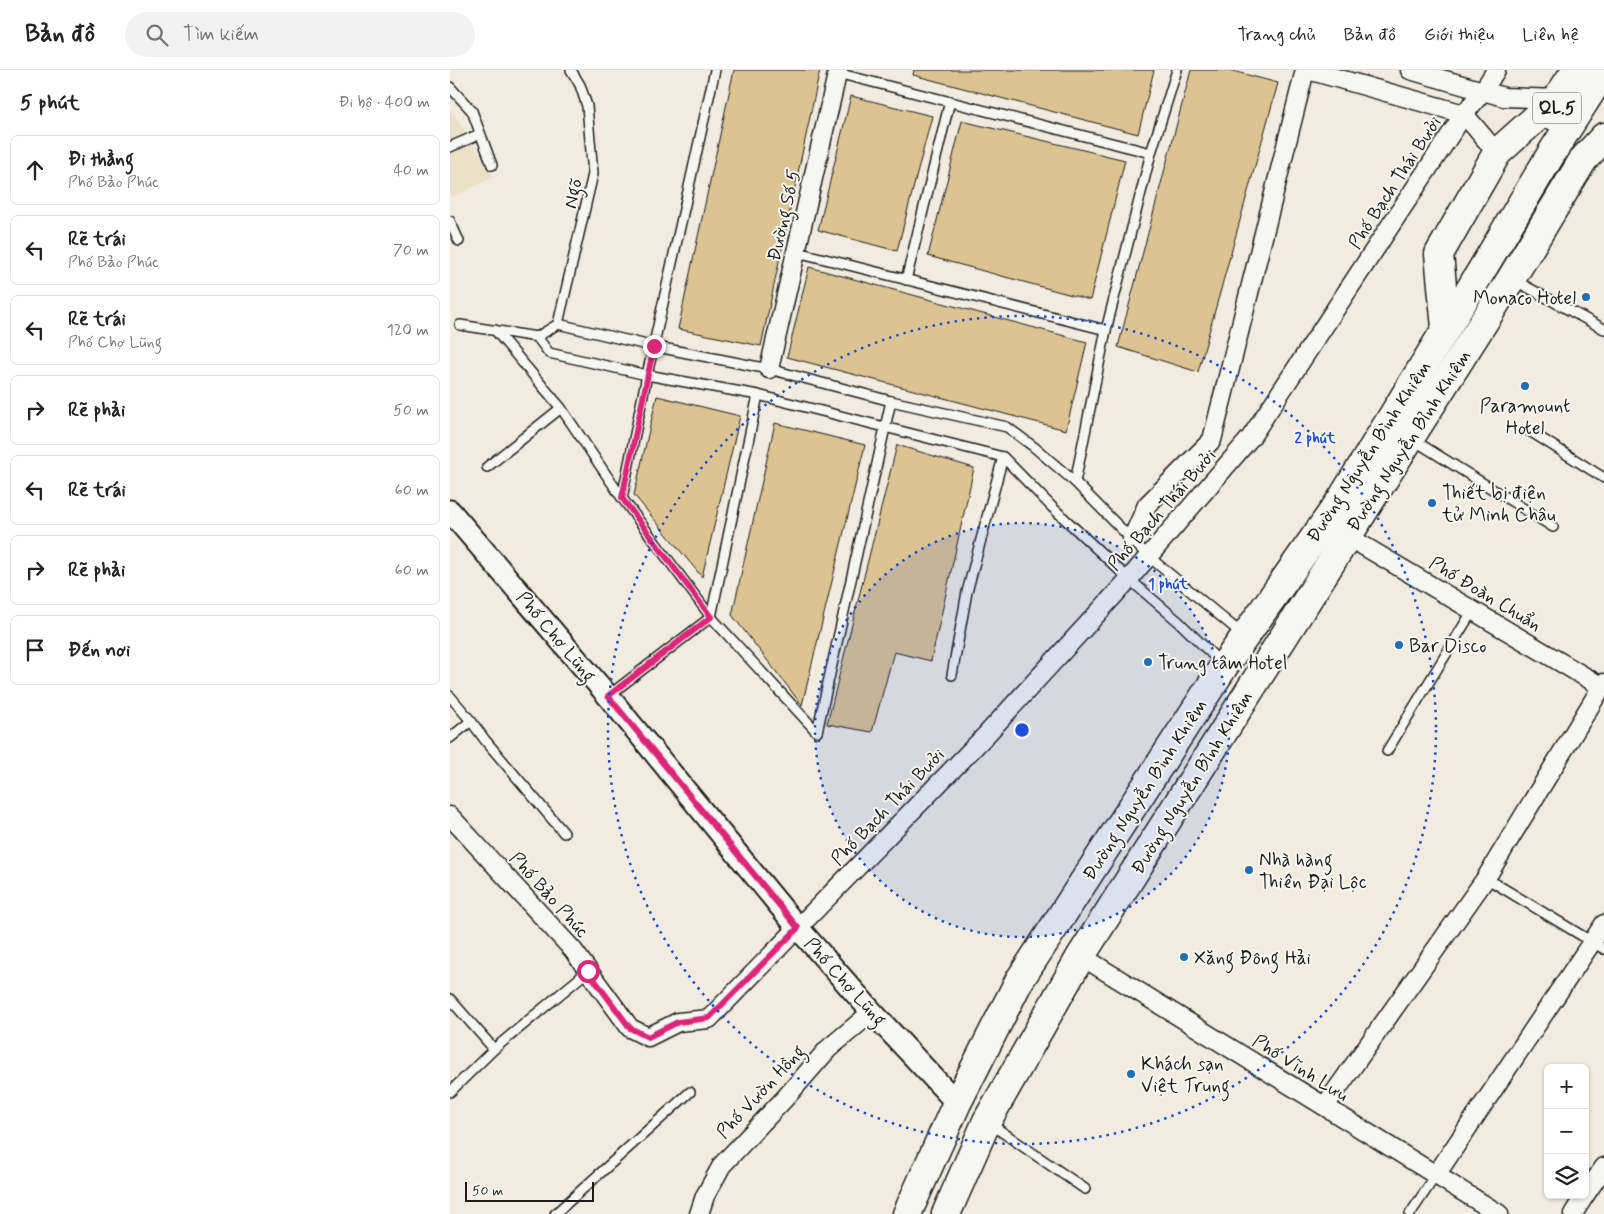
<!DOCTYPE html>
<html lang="vi">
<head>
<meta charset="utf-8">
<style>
	:root { --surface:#fff; --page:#f2f2f2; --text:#222; --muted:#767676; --line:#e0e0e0 }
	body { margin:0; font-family:Mynerve,sans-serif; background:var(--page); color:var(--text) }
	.controls { position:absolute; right:15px; bottom:15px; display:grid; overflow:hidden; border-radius:8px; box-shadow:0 1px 4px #0004 }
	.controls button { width:45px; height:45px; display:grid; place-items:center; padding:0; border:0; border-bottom:1px solid var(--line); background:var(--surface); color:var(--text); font:25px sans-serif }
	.scale { position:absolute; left:15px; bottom:12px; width:129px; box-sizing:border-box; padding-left:5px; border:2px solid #1c1c1c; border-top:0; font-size:14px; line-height:18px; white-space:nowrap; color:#1c1c1c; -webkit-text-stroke:4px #f6f6f2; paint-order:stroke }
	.stop { position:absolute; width:15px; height:15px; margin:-11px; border:4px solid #db2777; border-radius:50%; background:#fff }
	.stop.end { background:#db2777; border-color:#fff; box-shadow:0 1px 5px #0008 }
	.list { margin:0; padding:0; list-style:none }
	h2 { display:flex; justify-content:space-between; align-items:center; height:65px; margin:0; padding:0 20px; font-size:21px }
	h2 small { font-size:16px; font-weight:400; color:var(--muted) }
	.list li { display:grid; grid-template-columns:32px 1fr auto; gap:15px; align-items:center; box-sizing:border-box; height:70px; margin:0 10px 10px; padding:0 10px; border:1px solid var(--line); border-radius:8px }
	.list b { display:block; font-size:19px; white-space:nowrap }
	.list p { margin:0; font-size:16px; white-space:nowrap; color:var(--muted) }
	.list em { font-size:16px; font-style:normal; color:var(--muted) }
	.icon { flex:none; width:28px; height:28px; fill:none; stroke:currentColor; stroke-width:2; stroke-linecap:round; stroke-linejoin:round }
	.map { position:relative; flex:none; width:1154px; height:1144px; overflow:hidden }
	header { display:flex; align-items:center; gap:30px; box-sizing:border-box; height:70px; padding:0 25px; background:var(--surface); border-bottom:1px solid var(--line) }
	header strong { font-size:24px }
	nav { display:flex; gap:28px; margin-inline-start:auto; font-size:18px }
	.search { width:350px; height:45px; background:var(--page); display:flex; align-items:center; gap:12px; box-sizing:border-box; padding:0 18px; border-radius:28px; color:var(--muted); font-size:19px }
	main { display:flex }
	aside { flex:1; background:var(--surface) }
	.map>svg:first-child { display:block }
	.built { fill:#ebe0c8 }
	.building { fill:#dcc392; stroke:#1c1c1c }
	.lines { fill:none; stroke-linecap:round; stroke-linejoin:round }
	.service-casing { stroke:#1c1c1c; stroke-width:12 }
	.minor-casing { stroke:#1c1c1c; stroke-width:21 }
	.tertiary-casing { stroke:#1c1c1c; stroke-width:25 }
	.trunk-casing { stroke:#1c1c1c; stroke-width:31 }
	.service { stroke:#f6f6f2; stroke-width:9 }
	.minor { stroke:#f6f6f2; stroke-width:18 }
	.tertiary { stroke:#f6f6f2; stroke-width:21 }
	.trunk { stroke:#f6f6f2; stroke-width:28 }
	.route { stroke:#db2777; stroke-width:6 }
	.ring { fill:none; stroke:#1d4ed8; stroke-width:2.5; stroke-dasharray:2.5 5 }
	.poi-dot { fill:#1f6fb2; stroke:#f6f6f2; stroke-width:2 }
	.labels { text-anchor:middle; stroke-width:4; stroke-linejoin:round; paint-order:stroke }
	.shield { fill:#f6f6f2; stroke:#5d5d5c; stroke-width:1 }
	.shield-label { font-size:18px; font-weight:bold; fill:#1c1c1c }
	.street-label { font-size:19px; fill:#1c1c1c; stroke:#f6f6f2 }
	.poi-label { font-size:19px; fill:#1c1c1c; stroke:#f6f6f2; text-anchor:start }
	.centre { fill:#1d4ed8; stroke:#f6f6f2; stroke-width:2.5 }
	.ring-label { font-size:15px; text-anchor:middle; font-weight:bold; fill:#1d4ed8; stroke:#f6f6f2; stroke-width:4; stroke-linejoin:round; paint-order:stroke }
</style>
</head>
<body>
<header>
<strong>Bản đồ</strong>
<div class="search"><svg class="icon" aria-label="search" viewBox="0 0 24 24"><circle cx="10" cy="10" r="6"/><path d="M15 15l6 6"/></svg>Tìm kiếm</div>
<nav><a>Trang chủ</a><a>Bản đồ</a><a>Giới thiệu</a><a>Liên hệ</a></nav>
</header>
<main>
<aside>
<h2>5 phút<small>Đi bộ · 400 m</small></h2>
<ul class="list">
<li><svg class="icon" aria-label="ahead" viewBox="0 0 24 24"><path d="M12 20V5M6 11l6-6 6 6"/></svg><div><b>Đi thẳng</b><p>Phố Bảo Phúc</p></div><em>40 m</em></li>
<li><svg class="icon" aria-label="left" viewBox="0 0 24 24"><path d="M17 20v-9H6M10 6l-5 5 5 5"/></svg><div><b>Rẽ trái</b><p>Phố Bảo Phúc</p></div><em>70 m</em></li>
<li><svg class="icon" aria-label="left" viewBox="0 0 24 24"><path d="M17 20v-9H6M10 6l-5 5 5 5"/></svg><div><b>Rẽ trái</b><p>Phố Chợ Lũng</p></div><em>120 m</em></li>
<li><svg class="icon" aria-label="right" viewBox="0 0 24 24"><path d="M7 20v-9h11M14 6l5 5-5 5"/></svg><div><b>Rẽ phải</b></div><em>50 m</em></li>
<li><svg class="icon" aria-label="left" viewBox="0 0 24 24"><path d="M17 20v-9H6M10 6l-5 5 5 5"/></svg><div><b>Rẽ trái</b></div><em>60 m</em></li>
<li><svg class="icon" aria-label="right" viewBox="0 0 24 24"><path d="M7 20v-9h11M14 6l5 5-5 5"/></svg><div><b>Rẽ phải</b></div><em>60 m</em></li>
<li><svg class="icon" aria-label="arrive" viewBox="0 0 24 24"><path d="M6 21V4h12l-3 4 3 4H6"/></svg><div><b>Đến nơi</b></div></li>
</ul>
</aside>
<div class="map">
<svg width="1154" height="1144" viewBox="0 0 1154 1144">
	<rect width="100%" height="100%" fill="#f1ecdf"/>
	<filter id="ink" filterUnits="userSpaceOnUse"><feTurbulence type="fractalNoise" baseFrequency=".02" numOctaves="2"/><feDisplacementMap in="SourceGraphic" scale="10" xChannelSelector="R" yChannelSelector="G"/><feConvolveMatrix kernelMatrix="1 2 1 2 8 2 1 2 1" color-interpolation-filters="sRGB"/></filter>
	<g filter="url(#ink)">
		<polygon class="built" points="0,38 44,107 0,128"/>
		<g class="building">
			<polygon points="284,0 370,0 311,276 228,259"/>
			<polygon points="464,0 704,0 688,64 463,5"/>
			<polygon points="741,0 779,0 828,13 748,302 668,277"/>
			<polygon points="401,26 482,46 447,181 368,160"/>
			<polygon points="512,51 675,90 640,230 478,186"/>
			<polygon points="359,197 637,272 616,360 337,287"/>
			<polygon points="207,326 290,346 252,507 184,425"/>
			<polygon points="325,353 415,375 352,635 282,545"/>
			<polygon points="447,375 524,398 481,591 444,582 422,662 377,654"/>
		</g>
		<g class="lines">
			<defs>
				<g id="service">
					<polyline points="387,3 701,83"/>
					<polyline points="0,17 22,41 42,95"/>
					<polyline points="0,77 30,64"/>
					<polyline points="0,151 9,171"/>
					<polyline points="347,182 656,260"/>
					<polyline points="456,210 500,31"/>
					<polyline points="1064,210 1154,259"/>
					<polyline points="108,254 143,104 137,36 130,15 121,0"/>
					<polyline points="10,255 87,267 99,283 197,305 308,325 553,387 602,437 679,509 729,552 772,594"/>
					<polyline points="45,260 111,338 172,428 261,547 367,662"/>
					<polyline points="87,267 108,254 197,275 319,299 441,331 557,357 584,377 625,412 698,486 792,564"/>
					<polyline points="1078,360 1154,408"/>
					<polyline points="962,369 1103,457"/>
					<polyline points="37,397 111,338"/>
					<polyline points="625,412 656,260 701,83 727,0"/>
					<polyline points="172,428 197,305 265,0"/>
					<polyline points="502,605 517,522 553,387"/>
					<polyline points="0,626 21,651 0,668"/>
					<polyline points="158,626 261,547 308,325"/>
					<polyline points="21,651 35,670 114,763"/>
					<polyline points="367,662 441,331"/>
					<polyline points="937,681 1023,540"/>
					<polyline points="1036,808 1154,879"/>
					<polyline points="0,929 44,979"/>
					<polyline points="0,1022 44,979 138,901"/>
					<polyline points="539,1053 635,1119"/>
					<polyline points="105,1144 240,1022"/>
					<polyline points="960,1144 986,1105"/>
				</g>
				<g id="minor">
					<polyline points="858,0 1014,44 1047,83"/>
					<polyline points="960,0 1054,27 1107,29"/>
					<polyline points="319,299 388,0"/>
					<polyline points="896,467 907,472 1154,618"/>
					<polyline points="682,469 697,435 762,370 855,0"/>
					<polyline points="0,746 123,880 180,958 198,967 228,952 259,949 536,665 679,509 801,367 1014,44 1033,21 1046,0"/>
					<polyline points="631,886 1049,1144"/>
					<polyline points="875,1036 1036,808 1154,613"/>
					<polyline points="986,1105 1154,854"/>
					<polyline points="1135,1125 1154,1097"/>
					<polyline points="249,1144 255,1126 272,1095 337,1026 378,979 422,942"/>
					<polyline points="1123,1144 1135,1125"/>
				</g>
				<polyline id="tertiary" points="0,441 158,626 348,858 422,942 507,1033"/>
				<g id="trunk">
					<polyline points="1106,47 1107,29 1126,0"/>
					<polyline points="996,258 989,184 1047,83 1107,29"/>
					<polyline points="457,1144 507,1033 569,911 774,596 891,430 1021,218 1103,81 1154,1"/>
					<polyline points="496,1144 537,1051 631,886 1061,209 1133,90 1154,67"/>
				</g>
			</defs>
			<use href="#service" class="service-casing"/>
			<use href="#minor" class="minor-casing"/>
			<use href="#tertiary" class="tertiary-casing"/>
			<use href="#trunk" class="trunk-casing"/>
			<use href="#service" class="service"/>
			<use href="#minor" class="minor"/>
			<use href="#tertiary" class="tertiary"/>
			<use href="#trunk" class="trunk"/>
		</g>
	</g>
	<g class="lines" filter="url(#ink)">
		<polyline class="route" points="138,901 180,958 198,967 228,952 259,948 348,858 158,626 261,547 172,428 204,276"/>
	</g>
	<circle cx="572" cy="660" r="207" fill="#1d4ed8" fill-opacity=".12"/>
	<g class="ring">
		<circle cx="572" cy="660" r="207"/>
		<circle cx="572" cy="660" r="414"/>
	</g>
	<g class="poi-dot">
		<circle cx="1136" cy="227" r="5"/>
		<circle cx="1075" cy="316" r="5"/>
		<circle cx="982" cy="433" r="5"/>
		<circle cx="949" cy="575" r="5"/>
		<circle cx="698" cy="592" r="5"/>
		<circle cx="799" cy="800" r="5"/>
		<circle cx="734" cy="887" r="5"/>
		<circle cx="681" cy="1004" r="5"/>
	</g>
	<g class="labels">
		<rect class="shield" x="1083" y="22.5" width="48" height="31" rx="4"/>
		<g class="shield-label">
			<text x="1107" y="44">QL.5</text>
		</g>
		<g class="street-label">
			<text transform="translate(944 112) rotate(-57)" y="7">Phố Bạch Thái Bưởi</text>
			<text transform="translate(122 123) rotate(-78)" y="7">Ngõ</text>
			<text transform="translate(333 145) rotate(-77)" y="7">Đường Số 5</text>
			<text transform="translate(958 370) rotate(-57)" y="7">Đường Nguyễn Bỉnh Khiêm</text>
			<text transform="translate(918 381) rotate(-57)" y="7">Đường Nguyễn Bình Khiêm</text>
			<text transform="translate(711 439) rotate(-49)" y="7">Phố Bạch Thái Bưởi</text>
			<text transform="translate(1036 523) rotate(31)" y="7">Phố Đoàn Chuẩn</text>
			<text transform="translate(107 566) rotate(50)" y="7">Phố Chợ Lũng</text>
			<text transform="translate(741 712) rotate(-58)" y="7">Đường Nguyễn Bỉnh Khiêm</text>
			<text transform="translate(694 719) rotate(-57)" y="7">Đường Nguyễn Bình Khiêm</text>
			<text transform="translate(437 736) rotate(-46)" y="7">Phố Bạch Thái Bưởi</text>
			<text transform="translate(100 824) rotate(48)" y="7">Phố Bảo Phúc</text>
			<text transform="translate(396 911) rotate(48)" y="7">Phố Chợ Lũng</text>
			<text transform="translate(851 997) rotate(32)" y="7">Phố Vĩnh Lưu</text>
			<text transform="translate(310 1021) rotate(-47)" y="7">Phố Vườn Hồng</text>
		</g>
		<g class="poi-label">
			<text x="1126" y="234" text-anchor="end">Monaco Hotel</text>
			<text x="1075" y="342" text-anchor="middle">Paramount<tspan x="1075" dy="22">Hotel</tspan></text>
			<text x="992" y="429">Thiết bị điện<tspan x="992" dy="22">tử Minh Châu</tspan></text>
			<text x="959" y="582">Bar Disco</text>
			<text x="708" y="599">Trung tâm Hotel</text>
			<text x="809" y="796">Nhà hàng<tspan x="809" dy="22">Thiên Đại Lộc</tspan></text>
			<text x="744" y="894">Xăng Đông Hải</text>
			<text x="691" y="1000">Khách sạn<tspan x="691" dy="22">Việt Trung</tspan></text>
		</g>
	</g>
	<circle cx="572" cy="660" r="8" class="centre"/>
	<g class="ring-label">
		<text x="865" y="373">2 phút</text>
		<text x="718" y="519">1 phút</text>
	</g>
</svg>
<div class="controls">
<button>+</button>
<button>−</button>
<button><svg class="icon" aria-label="layers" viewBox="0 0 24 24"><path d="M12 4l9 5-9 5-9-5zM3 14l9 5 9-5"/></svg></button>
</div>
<div class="scale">50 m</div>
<div class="stop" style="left:138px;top:901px"></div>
<div class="stop end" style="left:204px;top:276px"></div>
</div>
</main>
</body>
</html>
